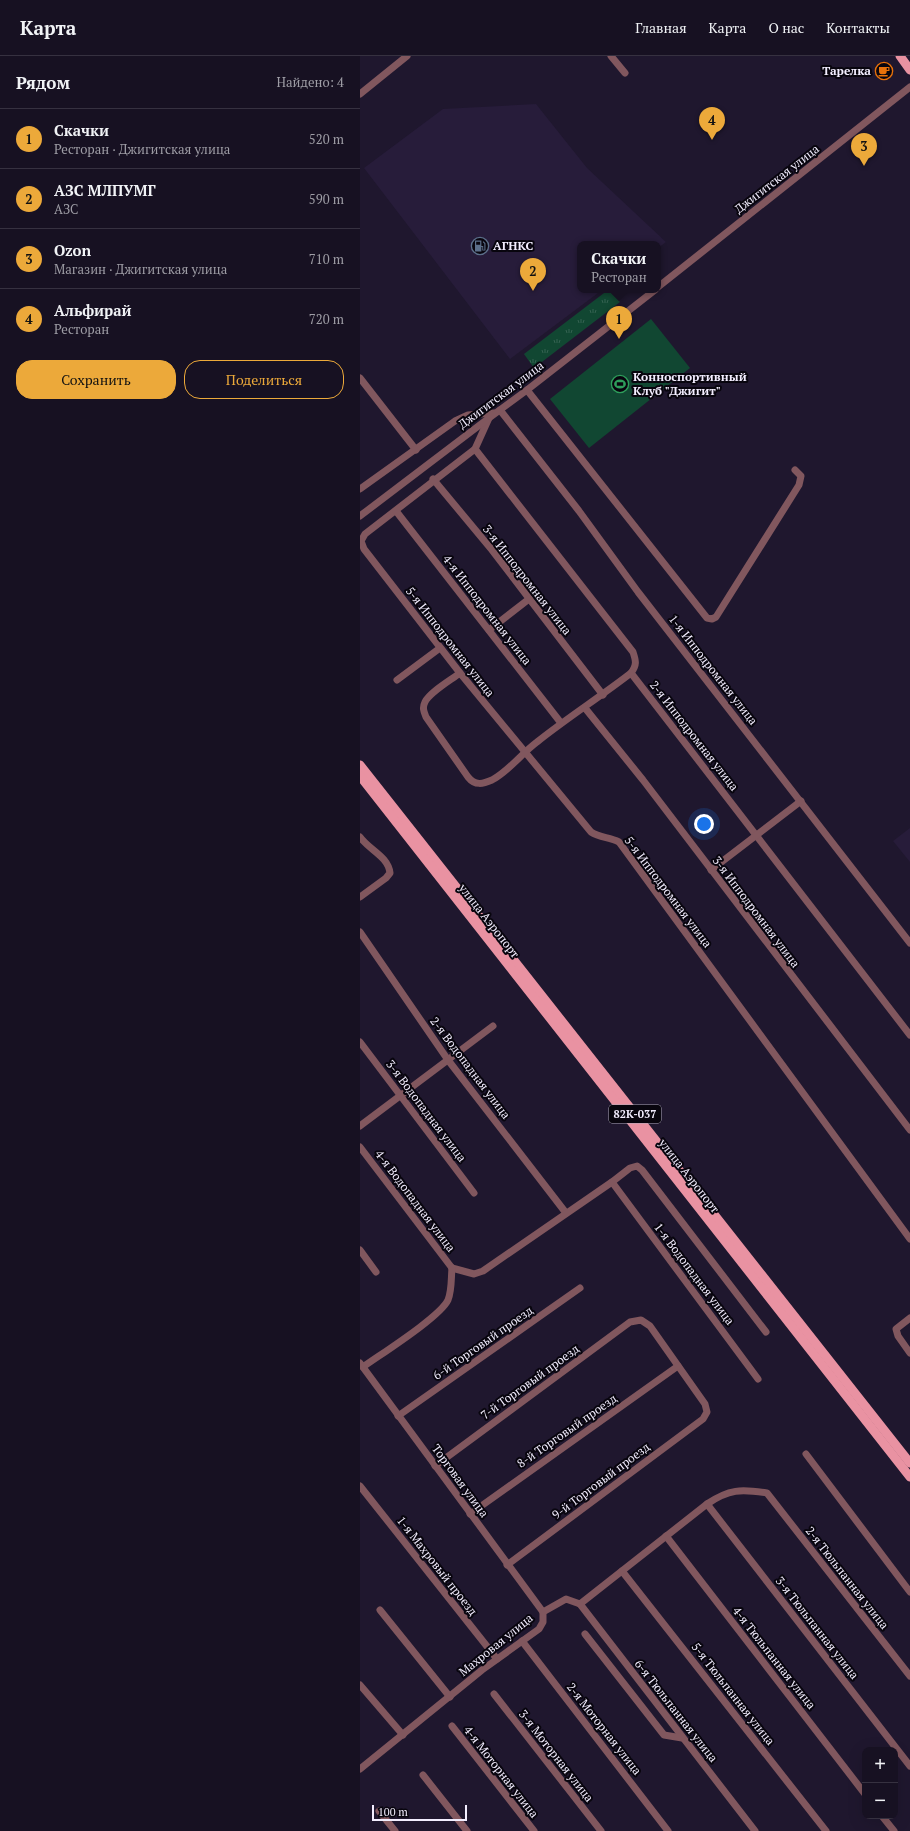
<!DOCTYPE html>
<html lang="ru">
<head>
<meta charset="utf-8">
<style>
	:root { --surface:#171122; --page:#201a2a; --text:#f1f3f6; --muted:#9e9da5; --line:#363140; --accent:#eca93a }
	body { margin:0; font-family:"PT Serif",serif; background:var(--page); color:var(--text) }
	.controls { position:absolute; right:12px; bottom:12px; display:grid; overflow:hidden; border-radius:8px; box-shadow:0 4px 16px #0002 }
	.controls button { width:36px; height:36px; display:grid; place-items:center; padding:0; border:0; border-bottom:1px solid var(--line); background:var(--surface); color:var(--text); font:20px sans-serif }
	.scale { position:absolute; left:12px; bottom:10px; width:95px; box-sizing:border-box; padding-left:4px; border:2px solid #f3eeff; border-top:0; font-size:11px; line-height:14px; white-space:nowrap; color:#f3eeff; -webkit-text-stroke:3px #08050e; paint-order:stroke }
	.you { position:absolute; left:344px; top:768px; width:14px; height:14px; margin:-10px; border:3px solid #fff; border-radius:50%; background:#1a73e8; box-shadow:0 0 0 6px #1a73e833 }
	.badge { display:grid; place-items:center; width:26px; height:26px; border-radius:50%; background:var(--accent); color:#111; font-size:13px; font-weight:700 }
	.pin { position:absolute; translate:-50% -33px; filter:drop-shadow(0 1px 2px #0008) }
	.pin::after { content:''; position:absolute; top:21px; width:14px; height:12px; background:inherit; clip-path:polygon(0 0,100% 0,50% 100%) }
	.popup { position:absolute; left:217px; top:185px; width:84px; height:52px; box-sizing:border-box; display:grid; place-content:center; border-radius:8px; background:var(--surface); filter:drop-shadow(0 1px 3px #0005); font-size:13px; white-space:nowrap; color:var(--muted) }
	.popup b { font-size:15px; color:var(--text) }
	.popup::after { content:''; position:absolute; left:50%; top:100%; margin-left:-8px; border:8px solid transparent; border-top-color:var(--surface) }
	.list { margin:0; padding:0; list-style:none }
	h2 { display:flex; justify-content:space-between; align-items:center; height:52px; margin:0; padding:0 16px; font-size:17px }
	h2 small { font-size:13px; font-weight:400; color:var(--muted) }
	.list li { display:grid; grid-template-columns:26px 1fr auto; gap:12px; align-items:center; box-sizing:border-box; height:60px; padding:0 16px; border-top:1px solid var(--line) }
	.list b { display:block; font-size:15px; white-space:nowrap }
	.list p { margin:0; font-size:13px; white-space:nowrap; color:var(--muted) }
	.list em { font-size:13px; font-style:normal; color:var(--muted) }
	.actions { display:flex; gap:8px; padding:12px 16px }
	.actions a { flex:1; padding:9px 0; border:1px solid var(--accent); border-radius:16px; text-align:center; font-size:14px; color:var(--accent) }
	.actions .main { background:var(--accent); color:#111 }
	.map { position:relative; flex:none; width:550px; height:1775px; overflow:hidden }
	header { display:flex; align-items:center; gap:24px; box-sizing:border-box; height:56px; padding:0 20px; background:var(--surface); border-bottom:1px solid var(--line) }
	header strong { font-size:19px }
	nav { display:flex; gap:22px; margin-inline-start:auto; font-size:14px }
	main { display:flex }
	aside { flex:1; background:var(--surface) }
	.map>svg:first-child { display:block }
	.built { fill:#271c3a }
	.grass { fill:url(#grass-tufts) }
	.garden { fill:#114732 }
	.lines { fill:none; stroke-linecap:round; stroke-linejoin:round }
	.minor { stroke:#81575e; stroke-width:7 }
	.major { stroke:#e992a2; stroke-width:9 }
	.labels { text-anchor:middle; stroke-width:4; stroke-linejoin:round; paint-order:stroke }
	.shield { fill:#08050e; stroke:#aca8b7; stroke-width:1 }
	.shield-label { font-size:11px; font-weight:bold; fill:#f3eeff }
	.poi-label { font-size:12px; font-weight:bold; fill:#f3eeff; stroke:#08050e; text-anchor:start }
	.street-label { font-size:12px; fill:#f3eeff; stroke:#08050e }
</style>
</head>
<body>
<header>
<strong>Карта</strong>
<nav><a>Главная</a><a>Карта</a><a>О нас</a><a>Контакты</a></nav>
</header>
<main>
<aside>
<h2>Рядом<small>Найдено: 4</small></h2>
<ul class="list">
<li><span class="badge">1</span><div><b>Скачки</b><p>Ресторан · Джигитская улица</p></div><em>520 m</em></li>
<li><span class="badge">2</span><div><b>АЗС МЛПУМГ</b><p>АЗС</p></div><em>590 m</em></li>
<li><span class="badge">3</span><div><b>Ozon</b><p>Магазин · Джигитская улица</p></div><em>710 m</em></li>
<li><span class="badge">4</span><div><b>Альфирай</b><p>Ресторан</p></div><em>720 m</em></li>
</ul>
<div class="actions"><a class="main">Сохранить</a><a>Поделиться</a></div>
</aside>
<div class="map">
<svg width="550" height="1775" viewBox="0 0 550 1775">
	<defs>
		<pattern id="grass-tufts" width="24" height="20" patternUnits="userSpaceOnUse"><rect width="24" height="20" fill="#114732"/><path d="M3 7l-1-3M5 7V3M7 7l1-3M15 17l-1-3M17 17v-4M19 17l1-3" fill="none" stroke="#346251"/></pattern>
	</defs>
	<rect width="100%" height="100%" fill="#1f172e"/>
	<g class="built">
		<polygon points="176,48 227,112 306,186 298,192 298,188 220,188 220,234 242,234 150,303 4,112 83,53"/>
		<polygon points="550,772 550,806 533,785"/>
	</g>
	<polygon class="grass" points="248,234 260,246 174,312 164,298"/>
	<polygon class="garden" points="291,263 330,312 229,392 190,343"/>
	<g class="lines">
		<g class="minor">
			<polyline points="251,0 265,17"/>
			<polyline points="0,38 47,0"/>
			<polyline points="298,231 550,31"/>
			<polyline points="0,322 56,394"/>
			<polyline points="167,334 347,562 352,563 356,561 439,429 441,420 435,414"/>
			<polyline points="140,354 219,455 278,536 550,887"/>
			<path d="M 129,362 L 115,393 L 5,478 L 1,485 L 4,493 L 100,617 L 231,776 C 240,782 249,781 259,786 L 550,1183"/>
			<path d="M 115,393 L 273,596 C 276,605 277,609 271,617 L 550,979"/>
			<polyline points="73,423 132,494 243,639"/>
			<polyline points="0,433 95,365 108,359 134,357"/>
			<polyline points="36,455 201,667"/>
			<polyline points="0,460 129,362 167,334 295,234"/>
			<polyline points="129,574 169,543"/>
			<path d="M 100,617 C 91,624 70,636 65,646 C 62,652 64,656 66,661 L 108,721 C 115,730 123,728 132,724 C 149,715 162,697 177,686 C 207,662 240,641 271,617"/>
			<polyline points="37,624 80,592"/>
			<polyline points="225,652 283,724 550,1074"/>
			<path d="M 0,781 C 9,794 28,800 30,817 L 26,822 L 0,841"/>
			<polyline points="351,814 441,745"/>
			<polyline points="0,876 88,1004 206,1157"/>
			<polyline points="0,986 114,1137"/>
			<polyline points="0,1070 133,970"/>
			<polyline points="0,1091 92,1212"/>
			<polyline points="252,1126 398,1323"/>
			<polyline points="0,1194 16,1216"/>
			<polyline points="92,1212 114,1218 123,1215 252,1126 270,1112 277,1110 282,1114 406,1276"/>
			<polyline points="550,1262 536,1273 538,1280 550,1297"/>
			<polyline points="0,1307 183,1556"/>
			<path d="M 3,1311 C 21,1298 80,1261 88,1244 C 92,1234 91,1222 92,1212"/>
			<polyline points="38,1360 220,1232"/>
			<polyline points="446,1398 550,1536"/>
			<polyline points="75,1410 270,1266 281,1264 290,1270 345,1348 347,1356 343,1363 147,1509"/>
			<polyline points="0,1430 137,1603"/>
			<polyline points="347,1448 550,1710"/>
			<polyline points="110,1458 318,1310"/>
			<polyline points="306,1480 505,1738"/>
			<polyline points="262,1515 466,1775"/>
			<polyline points="220,1548 395,1775"/>
			<polyline points="20,1554 90,1641"/>
			<polyline points="225,1578 304,1679 322,1682"/>
			<polyline points="162,1585 308,1775"/>
			<polyline points="0,1629 43,1679"/>
			<polyline points="134,1638 241,1775"/>
			<polyline points="92,1670 174,1775"/>
			<path d="M 0,1713 L 122,1614 L 179,1573 L 183,1566 L 183,1556 L 206,1543 L 220,1548 L 347,1448 C 369,1433 381,1433 407,1437 L 550,1620"/>
			<polyline points="63,1719 107,1775"/>
			<polyline points="19,1755 35,1775"/>
			<polyline points="522,1760 534,1775"/>
		</g>
		<g class="major">
			<polyline points="540,0 550,14"/>
			<polyline points="0,709 550,1407"/>
			<polyline points="0,720 550,1421"/>
		</g>
	</g>
	<defs>
		<symbol id="cafe-ring" viewBox="-11 -11 22 22"><circle r="9.5" fill="#08050e" stroke="#e8710a" stroke-width="1.5"/><path d="M-5.5-4.5H6V0H3Q3 3.5 0 3.5H-2.5Q-5.5 3.5-5.5 0ZM3-3.2v2h1.7v-2ZM-6 4.5H4V6H-6Z" fill="#e8710a"/></symbol>
		<symbol id="fuel-ring" viewBox="-11 -11 22 22"><circle r="9.5" fill="#08050e" stroke="#5c6f8a" stroke-width="1.5"/><path d="M-5.5-6h7V0h2V4h1.3V-2.5L3-4.5l.8-.8L6-3V5H2.5V1h-1V6h-7ZM-4.2-4.7v3.2H.2V-4.7Z" fill="#5c6f8a"/></symbol>
		<symbol id="stadium-ring" viewBox="-11 -11 22 22"><circle r="9.5" fill="#08050e" stroke="#2e9e5b" stroke-width="1.5"/><path d="M0-5a6.5 5 0 1 0 0 10a6.5 5 0 1 0 0-10ZM-3.5-1.8h7v3.6h-7Z" fill="#2e9e5b"/></symbol>
	</defs>
	<g fill-rule="evenodd">
		<use href="#cafe-ring" x="514" y="5" width="20" height="20"/>
		<use href="#fuel-ring" x="110" y="180" width="20" height="20"/>
		<use href="#stadium-ring" x="250" y="318" width="20" height="20"/>
	</g>
	<g class="labels">
		<rect class="shield" x="249" y="1049" width="52" height="18" rx="3"/>
		<g class="shield-label">
			<text x="275" y="1062">82К-037</text>
		</g>
		<g class="poi-label">
			<text x="511" y="19" text-anchor="end">Тарелка</text>
			<text x="133" y="194">АГНКС</text>
			<text x="273" y="325">Конноспортивный<tspan x="273" dy="14">Клуб "Джигит"</tspan></text>
		</g>
		<g class="street-label">
			<text transform="translate(417 123) rotate(-38)" y="4">Джигитская улица</text>
			<text transform="translate(141 339) rotate(-37)" y="4">Джигитская улица</text>
			<text transform="translate(167 524) rotate(52)" y="4">3-я Ипподромная улица</text>
			<text transform="translate(127 554) rotate(52)" y="4">4-я Ипподромная улица</text>
			<text transform="translate(90 586) rotate(52)" y="4">5-я Ипподромная улица</text>
			<text transform="translate(353 614) rotate(52)" y="4">1-я Ипподромная улица</text>
			<text transform="translate(334 680) rotate(52)" y="4">2-я Ипподромная улица</text>
			<text transform="translate(308 836) rotate(53)" y="4">5-я Ипподромная улица</text>
			<text transform="translate(396 856) rotate(53)" y="4">3-я Ипподромная улица</text>
			<text transform="translate(129 865) rotate(52)" y="4">улица Аэропорт</text>
			<text transform="translate(110 1012) rotate(53)" y="4">2-я Водопадная улица</text>
			<text transform="translate(66 1055) rotate(53)" y="4">3-я Водопадная улица</text>
			<text transform="translate(329 1120) rotate(52)" y="4">улица Аэропорт</text>
			<text transform="translate(55 1145) rotate(53)" y="4">4-я Водопадная улица</text>
			<text transform="translate(334 1218) rotate(53)" y="4">1-я Водопадная улица</text>
			<text transform="translate(123 1287) rotate(-35)" y="4">6-й Торговый проезд</text>
			<text transform="translate(170 1326) rotate(-36)" y="4">7-й Торговый проезд</text>
			<text transform="translate(207 1375) rotate(-35)" y="4">8-й Торговый проезд</text>
			<text transform="translate(100 1425) rotate(54)" y="4">Торговая улица</text>
			<text transform="translate(241 1425) rotate(-37)" y="4">9-й Торговый проезд</text>
			<text transform="translate(77 1510) rotate(52)" y="4">1-я Махровый проезд</text>
			<text transform="translate(487 1522) rotate(52)" y="4">2-я Тюльпанная улица</text>
			<text transform="translate(457 1572) rotate(52)" y="4">3-я Тюльпанная улица</text>
			<text transform="translate(136 1589) rotate(-39)" y="4">Махровая улица</text>
			<text transform="translate(414 1602) rotate(52)" y="4">4-я Тюльпанная улица</text>
			<text transform="translate(373 1638) rotate(52)" y="4">5-я Тюльпанная улица</text>
			<text transform="translate(316 1655) rotate(52)" y="4">6-я Тюльпанная улица</text>
			<text transform="translate(244 1673) rotate(52)" y="4">2-я Моторная улица</text>
			<text transform="translate(196 1700) rotate(52)" y="4">3-я Моторная улица</text>
			<text transform="translate(141 1716) rotate(52)" y="4">4-я Моторная улица</text>
		</g>
	</g>
</svg>
<div class="controls">
<button>+</button>
<button>−</button>
</div>
<div class="scale">100 m</div>
<div class="you"></div>
<div class="pin badge" style="left:259px;top:283px">1</div>
<div class="popup"><b>Скачки</b>Ресторан</div>
<div class="pin badge" style="left:173px;top:235px">2</div>
<div class="pin badge" style="left:504px;top:110px">3</div>
<div class="pin badge" style="left:352px;top:84px">4</div>
</div>
</main>
</body>
</html>
